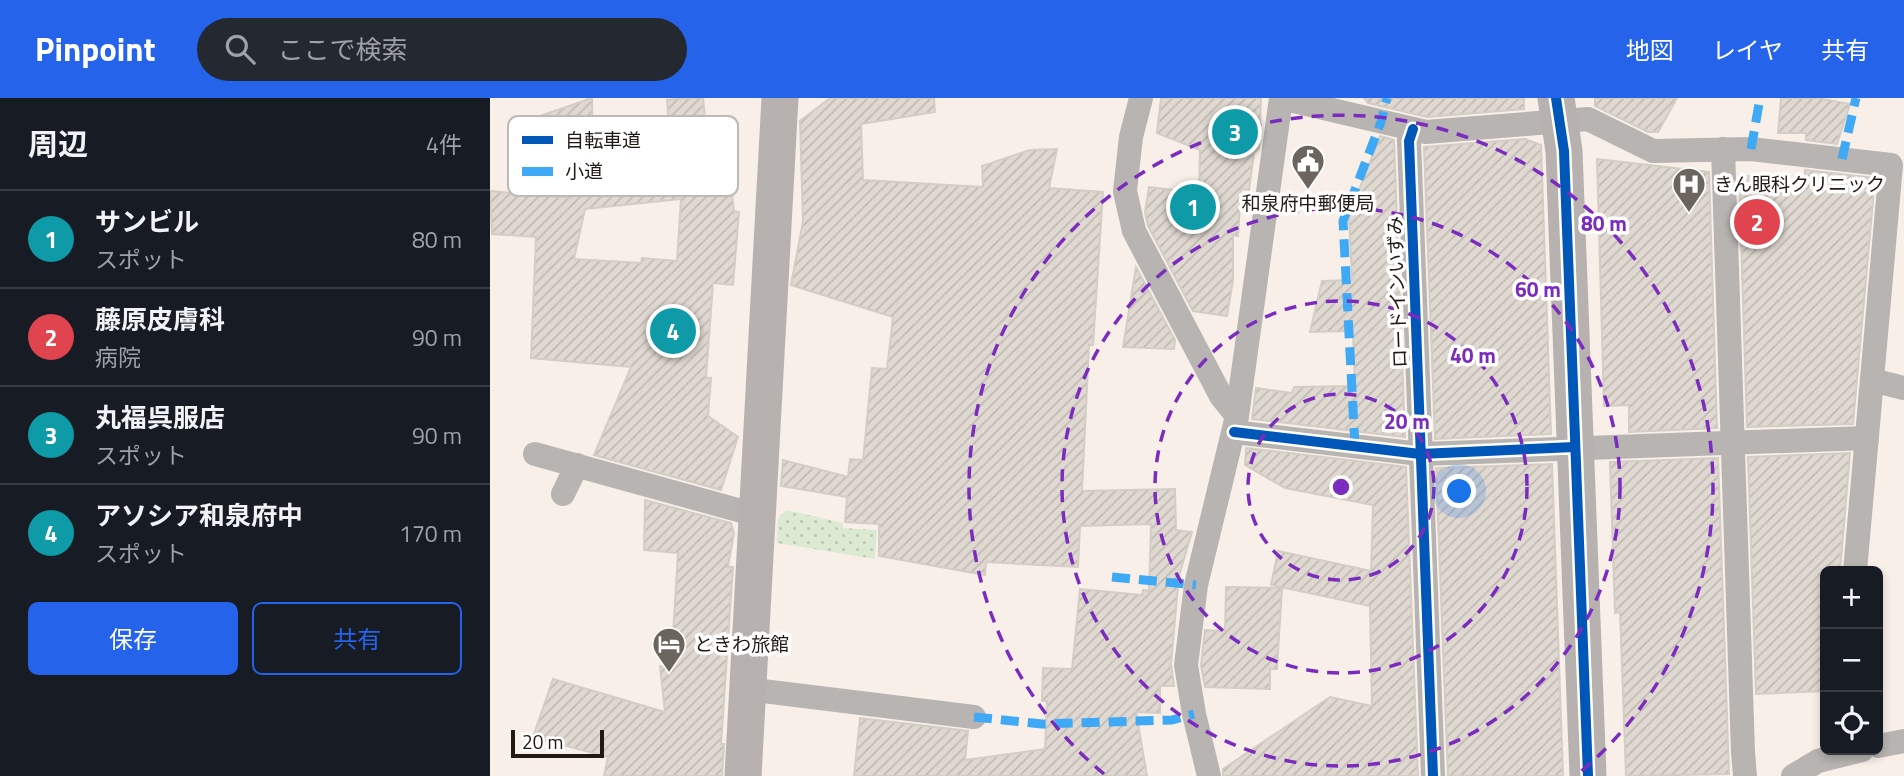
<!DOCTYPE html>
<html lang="ja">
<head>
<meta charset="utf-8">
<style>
	:root { --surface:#171b24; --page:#242831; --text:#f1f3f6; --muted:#9ea1a6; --line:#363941; --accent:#2563eb }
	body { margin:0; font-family:"Titillium Web","Noto Sans JP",sans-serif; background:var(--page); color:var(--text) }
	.controls { position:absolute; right:21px; bottom:21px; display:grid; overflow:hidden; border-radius:10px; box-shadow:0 4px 10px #0003 }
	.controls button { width:63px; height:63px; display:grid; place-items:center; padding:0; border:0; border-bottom:2px solid var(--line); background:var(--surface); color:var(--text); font:35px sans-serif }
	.scale { position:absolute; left:21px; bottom:18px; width:93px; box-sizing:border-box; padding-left:7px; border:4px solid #211a14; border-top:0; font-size:19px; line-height:24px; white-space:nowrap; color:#211a14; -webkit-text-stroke:5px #fff; paint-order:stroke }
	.you { position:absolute; left:970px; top:394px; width:24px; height:24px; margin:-18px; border:5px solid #fff; border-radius:50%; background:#1a73e8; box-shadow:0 0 0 10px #1a73e833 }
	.badge { display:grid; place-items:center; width:46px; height:46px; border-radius:50%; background:var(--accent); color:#fff; font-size:23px; font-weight:700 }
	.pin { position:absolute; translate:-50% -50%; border:4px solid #fff; box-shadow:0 2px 7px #0006 }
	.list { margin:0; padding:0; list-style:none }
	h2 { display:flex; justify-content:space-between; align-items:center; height:91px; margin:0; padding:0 28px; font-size:30px }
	h2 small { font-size:23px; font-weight:400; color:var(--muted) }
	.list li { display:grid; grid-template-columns:46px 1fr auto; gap:21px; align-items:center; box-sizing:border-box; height:98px; padding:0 28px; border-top:2px solid var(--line) }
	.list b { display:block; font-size:26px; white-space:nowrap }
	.list p { margin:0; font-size:23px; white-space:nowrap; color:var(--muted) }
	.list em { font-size:23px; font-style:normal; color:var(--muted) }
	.actions { display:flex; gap:14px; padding:21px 28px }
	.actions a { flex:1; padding:16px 0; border:2px solid var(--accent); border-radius:10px; text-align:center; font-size:24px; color:var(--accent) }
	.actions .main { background:var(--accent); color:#fff }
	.icon { flex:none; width:38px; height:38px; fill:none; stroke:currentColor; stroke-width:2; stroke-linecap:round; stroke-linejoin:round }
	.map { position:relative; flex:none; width:1414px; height:678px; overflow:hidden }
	header { display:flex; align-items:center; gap:42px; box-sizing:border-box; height:98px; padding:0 35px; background:var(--accent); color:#fff }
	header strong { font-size:33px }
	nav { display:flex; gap:38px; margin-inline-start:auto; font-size:24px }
	.search { width:490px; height:63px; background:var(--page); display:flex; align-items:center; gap:18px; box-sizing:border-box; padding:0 24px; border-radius:38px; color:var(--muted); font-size:26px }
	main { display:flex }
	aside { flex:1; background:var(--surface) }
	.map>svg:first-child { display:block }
	.park { fill:url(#park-dots) }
	.building { fill:url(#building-hatch); stroke:#d4cdc6; stroke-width:2; fill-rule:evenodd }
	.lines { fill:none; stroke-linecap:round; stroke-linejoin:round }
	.street { stroke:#b7b4b1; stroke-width:24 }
	.secondary { stroke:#b7b2b0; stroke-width:37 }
	.quiet { stroke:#3fa9f5; stroke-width:9; stroke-dasharray:18 9; stroke-linecap:butt }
	.cycleway-casing { stroke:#fff; stroke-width:15 }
	.cycleway { stroke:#0057b8; stroke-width:10 }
	.ring { fill:none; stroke:#7b2cbf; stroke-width:3.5; stroke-dasharray:12 9 }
	.labels { text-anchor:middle; stroke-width:7; stroke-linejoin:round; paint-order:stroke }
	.poi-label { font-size:19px; fill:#211a14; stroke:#fff; text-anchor:start }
	.street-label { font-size:19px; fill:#211a14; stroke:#fff }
	.key { fill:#fff; stroke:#bcbab8; stroke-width:2 }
	.key-label { font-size:19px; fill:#211a14 }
	.centre { fill:#7b2cbf; stroke:#fff; stroke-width:3.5 }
	.ring-label { font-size:21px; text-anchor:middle; font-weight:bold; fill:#7b2cbf; stroke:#fff; stroke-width:7; stroke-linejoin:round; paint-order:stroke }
</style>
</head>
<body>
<header>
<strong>Pinpoint</strong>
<div class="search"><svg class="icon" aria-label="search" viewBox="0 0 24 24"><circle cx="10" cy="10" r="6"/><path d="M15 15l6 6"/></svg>ここで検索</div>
<nav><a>地図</a><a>レイヤ</a><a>共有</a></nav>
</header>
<main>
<aside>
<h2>周辺<small>4件</small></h2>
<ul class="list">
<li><span class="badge" style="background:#0f9aa8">1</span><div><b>サンビル</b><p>スポット</p></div><em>80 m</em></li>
<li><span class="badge" style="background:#e0444e">2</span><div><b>藤原皮膚科</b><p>病院</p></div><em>90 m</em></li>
<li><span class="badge" style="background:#0f9aa8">3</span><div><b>丸福呉服店</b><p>スポット</p></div><em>90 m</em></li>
<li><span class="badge" style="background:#0f9aa8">4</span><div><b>アソシア和泉府中</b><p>スポット</p></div><em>170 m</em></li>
</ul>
<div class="actions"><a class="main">保存</a><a>共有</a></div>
</aside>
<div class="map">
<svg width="1414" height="678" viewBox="0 0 1414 678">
	<defs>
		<pattern id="park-dots" width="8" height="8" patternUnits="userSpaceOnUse" patternTransform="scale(1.75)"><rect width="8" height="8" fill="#dcead3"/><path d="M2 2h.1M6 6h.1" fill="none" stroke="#bcc8b4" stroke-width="1.8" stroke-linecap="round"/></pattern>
		<pattern id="building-hatch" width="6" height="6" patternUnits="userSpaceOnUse" patternTransform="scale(1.75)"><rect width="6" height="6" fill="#e0d9d1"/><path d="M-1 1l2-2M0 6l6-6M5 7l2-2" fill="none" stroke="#c0bab3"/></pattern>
	</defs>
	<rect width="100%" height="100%" fill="#f8f0e8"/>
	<polygon class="park" points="297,412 353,425 353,430 387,432 385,461 287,445 288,420"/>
	<g class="building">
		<path d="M 102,0 L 103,48 L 180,41 L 177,2 L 195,0 L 213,0 L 217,41 L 235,39 L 244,113 L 249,114 L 243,187 L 223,185 L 216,280 L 221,280 L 218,318 L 248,339 L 231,392 L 104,357 L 141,269 L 41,260 L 46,139 L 2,136 L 0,93 L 82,100 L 41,21 ZM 191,101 L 187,163 L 152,160 L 151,165 L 84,161 L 95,111 Z"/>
		<polygon points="340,0 444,0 445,14 371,26 373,82 493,89 492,68 540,52 567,51 559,90 613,94 603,247 599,247 592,393 685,391 686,432 702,434 686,488 688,488 681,566 684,588 670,588 670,615 646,614 657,678 364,678 370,620 478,633 475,662 555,651 557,603 552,603 553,570 582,571 590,491 652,497 653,492 659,493 661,426 590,428 588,469 496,464 495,477 389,458 389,426 355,424 357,399 291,388 293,362 358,379 360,361 373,362 382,270 397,271 403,219 301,187 313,123 310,23"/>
		<polygon points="671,0 771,0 769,51 764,55 759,92 751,91 748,138 743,137 743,182 737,218 703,213 658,128 655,114 659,89 709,95 710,52 667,35"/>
		<polygon points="874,0 1034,0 1034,11 937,19 878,5"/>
		<polygon points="1105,0 1187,0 1168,34 1158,34 1105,8"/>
		<polygon points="1291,0 1327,0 1360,6 1347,46 1316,42 1316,35 1288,35"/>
		<polygon points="890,38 904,42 915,339 762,321 766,290 802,295 804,289 865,288 863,233 820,234 832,183 862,182 859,118"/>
		<polygon points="1035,41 1051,47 1061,336 945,341 934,49"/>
		<polygon points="1107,61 1219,74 1227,330 1139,334 1139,307 1114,308"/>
		<polygon points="1315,72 1385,80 1363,326 1257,329 1249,77 1315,85"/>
		<polygon points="646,169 685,242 684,251 633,249"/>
		<polygon points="756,350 916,369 928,678 733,678 733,671 840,599 882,608 880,508 781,487 788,453 881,473 883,407 795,390 755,367"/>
		<polygon points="1360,355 1350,473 1335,473 1335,593 1266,596 1258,359"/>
		<polygon points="1228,360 1239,676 1136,678 1130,514 1125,515 1120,364"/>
		<polygon points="1062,366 1073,678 958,678 946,370"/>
		<polygon points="155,402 241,425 244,435 238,469 243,469 231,646 234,646 232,678 114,678 118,659 43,639 63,581 175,614 170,568 181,569 188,455 154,452"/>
		<polygon points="736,489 792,490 787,571 780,571 780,591 715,589 711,567 715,532 735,533"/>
	</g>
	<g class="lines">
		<g class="street">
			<polyline points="651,0 641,39 635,93 644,133 731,298 747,318"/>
			<polyline points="791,0 936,34 1098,21 1163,53 1261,51 1401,67 1365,473"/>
			<polyline points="923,31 919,43 943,678"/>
			<polyline points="1233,51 1253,654 1255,678"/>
			<polyline points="1382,282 1414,290"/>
			<polyline points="744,334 930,356 1377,340"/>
			<polyline points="45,356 266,417"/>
			<polyline points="73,396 87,367"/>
			<polyline points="257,591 484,619"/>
			<polyline points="1388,648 1414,643"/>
			<polyline points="719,678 704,616 696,567 706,487 747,318 791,0"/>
			<polyline points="1303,678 1328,663 1372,652"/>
		</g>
		<g class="secondary">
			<polyline points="1066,0 1074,53 1098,678"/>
			<polyline points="253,678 290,0"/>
		</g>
		<g class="quiet">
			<polyline points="1261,51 1270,0"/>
			<polyline points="1352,61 1366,0"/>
			<polyline points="865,348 853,123 891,24 897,0"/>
			<polyline points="622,479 706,487"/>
			<polyline points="484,619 552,626 682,622 704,616"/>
		</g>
		<defs>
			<g id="cycleway">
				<polyline points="1066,0 1074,53 1098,678"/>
				<polyline points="923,31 919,43 943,678"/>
				<polyline points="744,334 930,356 1084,349"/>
			</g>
		</defs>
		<use href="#cycleway" class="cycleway-casing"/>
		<use href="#cycleway" class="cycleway"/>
	</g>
	<g class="ring">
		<circle cx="851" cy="389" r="93"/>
		<circle cx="851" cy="389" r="186"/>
		<circle cx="851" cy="389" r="279"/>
		<path d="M614 676A372 372 0 1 1 1088 676"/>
	</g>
	<defs>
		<symbol id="civic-pin" viewBox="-11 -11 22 30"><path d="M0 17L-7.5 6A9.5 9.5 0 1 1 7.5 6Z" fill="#6c655e" stroke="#fff"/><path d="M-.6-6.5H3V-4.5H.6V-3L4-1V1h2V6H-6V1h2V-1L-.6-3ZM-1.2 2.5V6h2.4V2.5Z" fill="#fff"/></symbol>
		<symbol id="hospital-pin" viewBox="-11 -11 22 30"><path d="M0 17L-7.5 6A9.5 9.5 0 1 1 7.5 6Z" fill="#6c655e" stroke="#fff"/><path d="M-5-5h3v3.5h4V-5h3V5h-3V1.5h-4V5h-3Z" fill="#fff"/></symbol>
		<symbol id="hotel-pin" viewBox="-11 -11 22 30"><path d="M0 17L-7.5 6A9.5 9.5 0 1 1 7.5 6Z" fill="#6c655e" stroke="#fff"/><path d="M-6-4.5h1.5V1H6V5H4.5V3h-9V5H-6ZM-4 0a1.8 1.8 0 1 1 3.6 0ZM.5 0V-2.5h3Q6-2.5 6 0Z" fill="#fff"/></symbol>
	</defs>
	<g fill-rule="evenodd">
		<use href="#civic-pin" x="799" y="44" width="38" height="52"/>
		<use href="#hospital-pin" x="1180" y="67" width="38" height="52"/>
		<use href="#hotel-pin" x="160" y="527" width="38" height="52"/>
	</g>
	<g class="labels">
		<g class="poi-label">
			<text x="1224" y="93">きん眼科クリニック</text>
			<text x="818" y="112" text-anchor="middle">和泉府中郵便局</text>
			<text x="204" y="553">ときわ旅館</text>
		</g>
		<g class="street-label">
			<text transform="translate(907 194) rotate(-92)" y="7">ロードインいずみ</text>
		</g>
	</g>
	<rect x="18" y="18" width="230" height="80" rx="10" class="key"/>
	<rect x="32" y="38" width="31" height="8" fill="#0057b8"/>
	<rect x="32" y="69" width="31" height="9" fill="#3fa9f5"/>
	<g class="key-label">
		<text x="75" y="49">自転車道</text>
		<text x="75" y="80">小道</text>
	</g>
	<circle cx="851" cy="389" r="10" class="centre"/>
	<g class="ring-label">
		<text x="1114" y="133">80 m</text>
		<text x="1048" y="199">60 m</text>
		<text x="983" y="265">40 m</text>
		<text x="917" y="331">20 m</text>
	</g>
</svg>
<div class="controls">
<button>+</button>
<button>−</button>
<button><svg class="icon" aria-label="locate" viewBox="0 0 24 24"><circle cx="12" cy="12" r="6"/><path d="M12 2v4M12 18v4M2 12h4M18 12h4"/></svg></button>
</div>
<div class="scale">20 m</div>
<div class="you"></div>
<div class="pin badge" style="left:703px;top:109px;background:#0f9aa8">1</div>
<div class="pin badge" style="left:1267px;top:124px;background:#e0444e">2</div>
<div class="pin badge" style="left:745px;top:34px;background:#0f9aa8">3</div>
<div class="pin badge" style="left:183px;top:233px;background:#0f9aa8">4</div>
</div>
</main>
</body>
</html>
